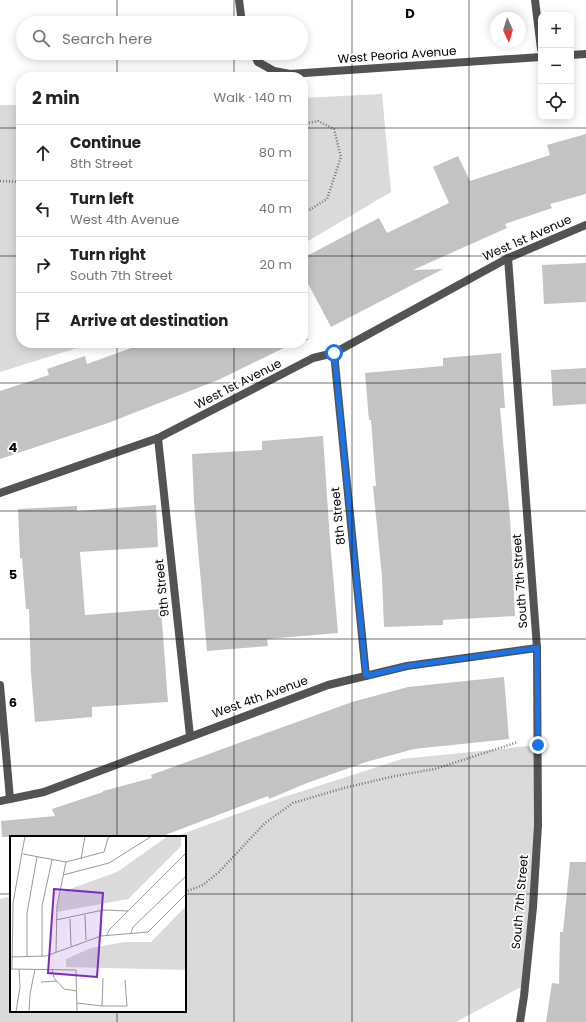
<!DOCTYPE html>
<html lang="en">
<head>
<meta charset="utf-8">
<style>
	:root { --surface:#fff; --page:#f2f2f2; --text:#222; --muted:#767676; --line:#e0e0e0 }
	body { margin:0; font-family:Poppins,sans-serif; background:var(--page); color:var(--text) }
	.controls { position:absolute; right:12px; top:12px; display:grid; overflow:hidden; border-radius:8px; box-shadow:0 2px 10px #0003 }
	.controls button { width:36px; height:36px; display:grid; place-items:center; padding:0; border:0; border-bottom:1px solid var(--line); background:var(--surface); color:var(--text); font:20px sans-serif }
	.compass { position:absolute; left:490px; top:12px; width:36px; height:36px; border-radius:50%; background:var(--surface); box-shadow:0 2px 10px #0003; rotate:176deg }
	.stop { position:absolute; width:12px; height:12px; margin:-9px; border:3px solid #1a73e8; border-radius:50%; background:#fff }
	.stop.end { background:#1a73e8; border-color:#fff; box-shadow:0 1px 4px #0008 }
	.list { margin:0; padding:0; list-style:none }
	h2 { display:flex; justify-content:space-between; align-items:center; height:52px; margin:0; padding:0 16px; font-size:17px }
	h2 small { font-size:13px; font-weight:400; color:var(--muted) }
	.list li { display:grid; grid-template-columns:26px 1fr auto; gap:12px; align-items:center; box-sizing:border-box; height:56px; padding:0 16px; border-top:1px solid var(--line) }
	.list b { display:block; font-size:15px; white-space:nowrap }
	.list p { margin:0; font-size:13px; white-space:nowrap; color:var(--muted) }
	.list em { font-size:13px; font-style:normal; color:var(--muted) }
	.icon { flex:none; width:22px; height:22px; fill:none; stroke:currentColor; stroke-width:2; stroke-linecap:round; stroke-linejoin:round }
	.map { position:relative; flex:none; width:586px; height:1022px; overflow:hidden }
	.search { position:absolute; background:var(--surface); box-shadow:0 2px 10px #0003; left:16px; top:16px; width:292px; height:44px; display:flex; align-items:center; gap:10px; box-sizing:border-box; padding:0 14px; border-radius:22px; color:var(--muted); font-size:15px }
	.panel { position:absolute; background:var(--surface); box-shadow:0 2px 10px #0003; left:16px; top:72px; width:292px; height:276px; border-radius:16px }
	.map>svg:first-child { display:block }
	.green { fill:#dadada }
	.building { fill:#c3c3c3 }
	.lines { fill:none; stroke-linecap:round; stroke-linejoin:round }
	.path { stroke:#757575; stroke-width:2.5; stroke-dasharray:1 2; stroke-linecap:butt }
	.service { stroke:#535353; stroke-width:8 }
	.minor { stroke:#535353; stroke-width:8 }
	.tertiary { stroke:#535353; stroke-width:8 }
	.route { stroke:#1a73e8; stroke-width:5 }
	.grid { fill:none; stroke:#000; stroke-width:1; stroke-opacity:0.55 }
	.labels { text-anchor:middle; stroke-width:3.5; stroke-linejoin:round; paint-order:stroke }
	.street-label { font-size:12px; fill:#000; stroke:#fff }
	.inset-road { fill:none; stroke:#999; stroke-width:1 }
	.view { fill:#7b2cbf; fill-opacity:0.15; stroke:#7b2cbf; stroke-width:2 }
	.inset-edge { fill:none; stroke:#000; stroke-width:2 }
	.grid-label { font-size:13px; text-anchor:middle; font-weight:bold; fill:#000; stroke:#fff; stroke-width:3.5; stroke-linejoin:round; paint-order:stroke }
</style>
</head>
<body>
<div class="map">
<svg width="586" height="1022" viewBox="0 0 586 1022">
	<rect width="100%" height="100%" fill="#fff"/>
	<g class="green">
		<polygon points="382,94 391,192 303,244 303,98"/>
		<polygon points="0,105 21,105 21,343 93,343 0,372"/>
		<polygon points="538,745 538,825 525,985 456,1022 0,1022 0,899 11,896 11,1011 185,1011 185,837 174,837 281,798 402,759"/>
	</g>
	<g class="building">
		<polygon points="586,134 586,194 550,204 552,208 505,224 507,228 413,270 443,269 331,327 303,274 303,258 379,218 387,233 449,203 433,167 458,156 470,181 550,155 547,145"/>
		<polygon points="586,263 586,302 544,304 542,265"/>
		<polygon points="145,343 294,343 218,380 108,423 0,459 0,391 49,375 47,369 85,356 87,364"/>
		<polygon points="501,353 505,408 500,408 510,518 515,616 443,620 443,625 384,627 382,577 373,486 376,486 371,420 369,420 365,373 443,366 443,358"/>
		<polygon points="586,368 586,404 553,406 551,370"/>
		<polygon points="323,436 330,540 338,633 267,639 268,646 207,651 194,503 192,454 262,450 262,441"/>
		<polygon points="156,505 158,547 80,552 85,615 161,609 168,702 92,707 92,717 35,722 31,673 29,609 26,609 22,558 20,558 18,509 77,506 77,511"/>
		<polygon points="504,677 509,739 414,749 366,762 307,783 269,799 268,796 160,837 2,837 1,821 55,816 52,809 103,792 103,791 152,778 151,775 352,702 408,687"/>
		<polygon points="570,862 586,862 586,1022 546,1022 552,983 559,984 560,932 563,932"/>
	</g>
	<g class="lines">
		<g class="path">
			<polyline points="303,124 318,121 334,129 341,157 327,199 303,214"/>
			<polyline points="0,181 21,182"/>
			<polyline points="303,328 307,340"/>
			<polyline points="185,892 203,885 219,872 265,823 293,803 344,788 395,776 435,769 518,742"/>
		</g>
		<g class="service">
			<polyline points="239,0 242,23"/>
			<polyline points="535,0 541,49"/>
			<polyline points="253,53 258,62"/>
		</g>
		<g class="minor">
			<polyline points="508,258 537,648 538,825 533,907 524,996 520,1022"/>
			<polyline points="334,353 366,676"/>
			<polyline points="158,438 190,736"/>
			<polyline points="0,493 158,438 313,358 334,353 508,258 586,225"/>
			<polyline points="0,685 10,799"/>
			<polyline points="0,801 44,792 328,685 407,666 537,648"/>
		</g>
		<g class="tertiary">
			<polyline points="571,55 586,54"/>
			<polyline points="258,62 274,71 290,74 541,57"/>
		</g>
	</g>
	<g class="lines">
		<polyline class="route" points="334,353 366,676 407,666 537,648 538,745"/>
	</g>
	<path class="grid" d="M 117,0 L 117,23M 234,0 L 234,23M 352,0 L 352,1022M 469,0 L 469,1022M 117,53 L 117,77M 234,53 L 234,77M 0,128 L 21,128M 303,128 L 586,128M 0,256 L 21,256M 303,256 L 586,256M 117,343 L 117,837M 234,343 L 234,1022M 0,383 L 586,383M 0,511 L 586,511M 0,639 L 586,639M 0,766 L 586,766M 0,894 L 11,894M 185,894 L 586,894M 117,1011 L 117,1022"/>
	<g class="labels">
		<g class="street-label">
			<text transform="translate(397 55) rotate(-4)" y="4">West Peoria Avenue</text>
			<text transform="translate(527 238) rotate(-24)" y="4">West 1st Avenue</text>
			<text transform="translate(238 384) rotate(-27)" y="4">West 1st Avenue</text>
			<text transform="translate(338 516) rotate(-96)" y="4">8th Street</text>
			<text transform="translate(520 581) rotate(-94)" y="4">South 7th Street</text>
			<text transform="translate(162 588) rotate(-96)" y="4">9th Street</text>
			<text transform="translate(260 697) rotate(-20)" y="4">West 4th Avenue</text>
			<text transform="translate(520 902) rotate(-85)" y="4">South 7th Street</text>
		</g>
	</g>
	<g transform="translate(10 836)">
		<rect width="176" height="176" fill="#fff"/>
		<path d="M 158,0 L 171,0 L 171,10 L 118,63 L 47,76 L 49,57 L 107,36 ZM 176,70 L 176,134 L 56,131 L 56,123 L 81,112 L 115,106 L 141,106 Z" fill="#dadada"/>
		<path class="inset-road" d="M 13,18 L 56,26 L 94,16 L 98,2 L 101,0M 71,23 L 75,0M 53,39 L 99,27 L 142,0M 91,75 L 91,100M 75,79 L 76,104M 60,83 L 61,110M 46,84 L 93,74 L 118,75M 121,97 L 123,91 L 176,40M 97,99 L 99,94 L 176,17M 46,116 L 47,70 L 56,26M 32,120 L 32,70 L 42,24M 0,121 L 36,120 L 91,100 L 138,96 L 176,58M 17,121 L 17,77 L 27,21M 0,133 L 66,134 L 67,176M 2,133 L 3,67 L 15,0M 42,133 L 44,142 L 54,153 L 67,155M 31,146 L 47,145M 67,167 L 92,170 L 93,142M 92,170 L 117,170 L 115,144M 6,176 L 10,151 L 9,133M 19,176 L 20,158 L 25,133"/>
		<path class="view" d="M 44,53 L 93,57 L 87,141 L 38,137 Z"/>
		<rect width="176" height="176" class="inset-edge"/>
	</g>
	<g class="grid-label">
		<text x="410" y="18">D</text>
		<text x="13" y="452">4</text>
		<text x="13" y="579">5</text>
		<text x="13" y="707">6</text>
	</g>
</svg>
<div class="controls">
<button>+</button>
<button>−</button>
<button><svg class="icon" aria-label="locate" viewBox="0 0 24 24"><circle cx="12" cy="12" r="6"/><path d="M12 2v4M12 18v4M2 12h4M18 12h4"/></svg></button>
</div>
<svg class="compass" viewBox="-18 -18 36 36"><path d="M0-13l5 13h-10z" fill="#e53935"/><path d="M0 13l5-13h-10z" fill="#767676"/></svg>
<div class="stop" style="left:334px;top:353px"></div>
<div class="stop end" style="left:538px;top:745px"></div>
<div class="search"><svg class="icon" aria-label="search" viewBox="0 0 24 24"><circle cx="10" cy="10" r="6"/><path d="M15 15l6 6"/></svg>Search here</div>
<section class="panel">
<h2>2 min<small>Walk · 140 m</small></h2>
<ul class="list">
<li><svg class="icon" aria-label="ahead" viewBox="0 0 24 24"><path d="M12 20V5M6 11l6-6 6 6"/></svg><div><b>Continue</b><p>8th Street</p></div><em>80 m</em></li>
<li><svg class="icon" aria-label="left" viewBox="0 0 24 24"><path d="M17 20v-9H6M10 6l-5 5 5 5"/></svg><div><b>Turn left</b><p>West 4th Avenue</p></div><em>40 m</em></li>
<li><svg class="icon" aria-label="right" viewBox="0 0 24 24"><path d="M7 20v-9h11M14 6l5 5-5 5"/></svg><div><b>Turn right</b><p>South 7th Street</p></div><em>20 m</em></li>
<li><svg class="icon" aria-label="arrive" viewBox="0 0 24 24"><path d="M6 21V4h12l-3 4 3 4H6"/></svg><div><b>Arrive at destination</b></div></li>
</ul>
</section>
</div>
</body>
</html>
